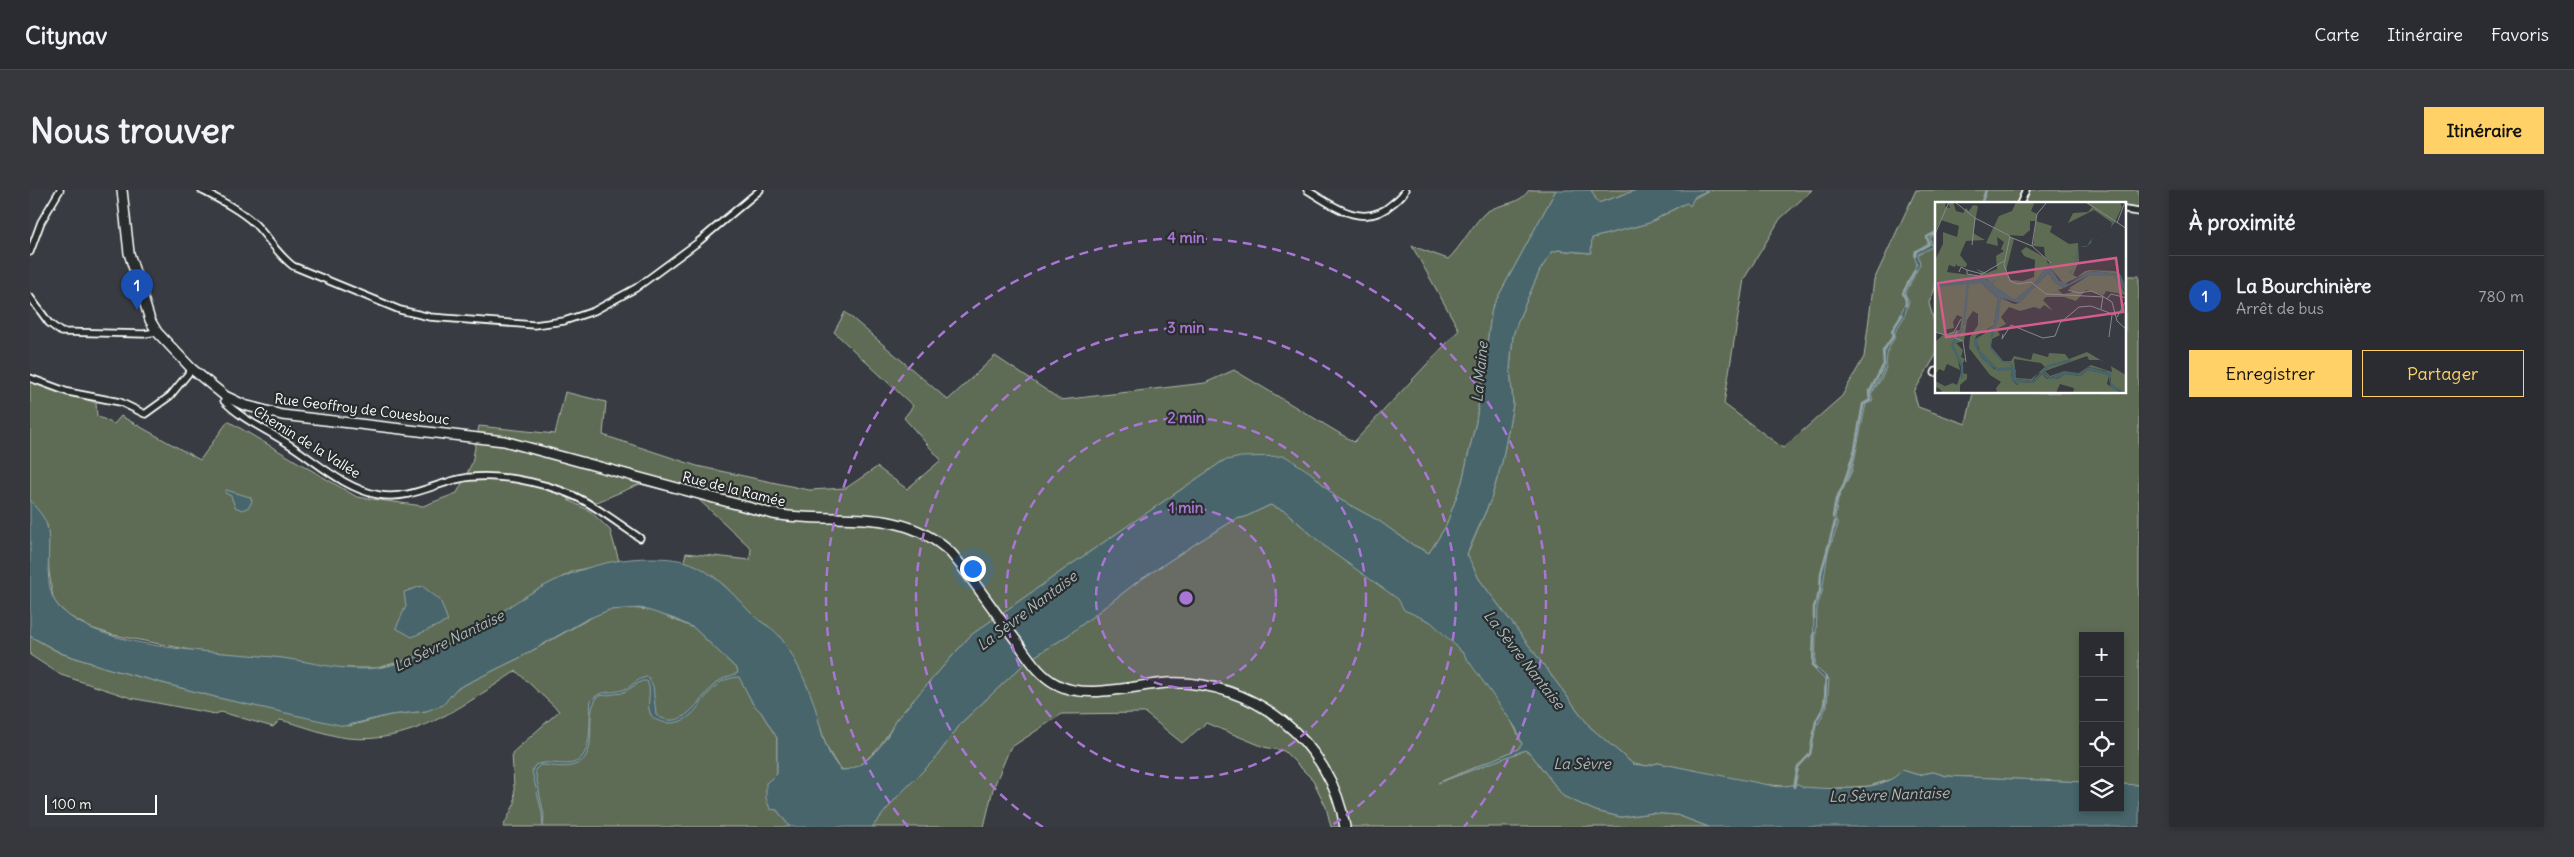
<!DOCTYPE html>
<html lang="fr">
<head>
<meta charset="utf-8">
<style>
	:root { --surface:#2a2c31; --page:#36383d; --text:#f1f3f6; --muted:#a5a7ab; --line:#46484d; --accent:#ffd166 }
	body { margin:0; font-family:Delius,sans-serif; background:var(--page); color:var(--text) }
	.controls { position:absolute; right:15px; bottom:15px; display:grid; overflow:hidden; border-radius:0px; box-shadow:0 2px 8px #0003 }
	.controls button { width:45px; height:45px; display:grid; place-items:center; padding:0; border:0; border-bottom:1px solid var(--line); background:var(--surface); color:var(--text); font:25px sans-serif }
	.scale { position:absolute; left:15px; bottom:12px; width:112px; box-sizing:border-box; padding-left:5px; border:2px solid #fff; border-top:0; font-size:14px; line-height:18px; white-space:nowrap; color:#fff; -webkit-text-stroke:4px #2a2d2e; paint-order:stroke }
	.you { position:absolute; left:942px; top:378px; width:18px; height:18px; margin:-12px; border:4px solid #fff; border-radius:50%; background:#1a73e8; box-shadow:0 0 0 8px #1a73e833 }
	.badge { display:grid; place-items:center; width:32px; height:32px; border-radius:50%; background:var(--accent); color:#fff; font-size:16px; font-weight:700 }
	.pin { position:absolute; translate:-50% -41px; filter:drop-shadow(0 1px 2px #0008) }
	.pin::after { content:''; position:absolute; top:26px; width:18px; height:15px; background:inherit; clip-path:polygon(0 0,100% 0,50% 100%) }
	.list { margin:0; padding:0; list-style:none }
	h2 { display:flex; justify-content:space-between; align-items:center; height:65px; margin:0; padding:0 20px; font-size:21px }
	h2 small { font-size:16px; font-weight:400; color:var(--muted) }
	.list li { display:grid; grid-template-columns:32px 1fr auto; gap:15px; align-items:center; box-sizing:border-box; height:80px; padding:0 20px; border-top:1px solid var(--line) }
	.list b { display:block; font-size:19px; white-space:nowrap }
	.list p { margin:0; font-size:16px; white-space:nowrap; color:var(--muted) }
	.list em { font-size:16px; font-style:normal; color:var(--muted) }
	.actions { display:flex; gap:10px; padding:15px 20px }
	.actions a { flex:1; padding:11px 0; border:1px solid var(--accent); border-radius:0px; text-align:center; font-size:18px; color:var(--accent) }
	.actions .main { background:var(--accent); color:#111 }
	.icon { flex:none; width:28px; height:28px; fill:none; stroke:currentColor; stroke-width:2; stroke-linecap:round; stroke-linejoin:round }
	.map { position:relative; flex:none; width:2109px; height:637px; overflow:hidden; border-radius:0px }
	header { display:flex; align-items:center; gap:30px; box-sizing:border-box; height:70px; padding:0 25px; background:var(--surface); border-bottom:1px solid var(--line) }
	header strong { font-size:24px }
	nav { display:flex; gap:28px; margin-inline-start:auto; font-size:18px }
	.intro { display:flex; align-items:center; justify-content:space-between; box-sizing:border-box; height:120px; padding:0 30px }
	h1 { margin:0; font-size:35px }
	.button { padding:12px 22px; border-radius:0px; background:var(--accent); color:#111; font-size:18px; font-weight:700 }
	main { display:flex; gap:30px; padding:0 30px }
	aside { flex:1; background:var(--surface); border-radius:0px; box-shadow:0 2px 8px #0003 }
	.map>svg:first-child { display:block }
	.green { fill:#5e6c54; stroke:#aeb6aa }
	.water { fill:#47656b; stroke:#91a3a6 }
	.lines { fill:none; stroke-linecap:round; stroke-linejoin:round }
	.stream { stroke:#91a3a6; stroke-width:2.5 }
	.street-casing { stroke:#fff; stroke-width:9 }
	.secondary-casing { stroke:#fff; stroke-width:12 }
	.street { stroke:#2a2d2e; stroke-width:5.5 }
	.secondary { stroke:#2a2d2e; stroke-width:9 }
	.ring { fill:none; stroke:#a976d5; stroke-width:2.5; stroke-dasharray:9 6 }
	.labels { text-anchor:middle; stroke-width:4.5; stroke-linejoin:round; paint-order:stroke }
	.street-label { font-size:14px; fill:#fff; stroke:#2a2d2e }
	.water-label { font-size:15px; font-style:italic; fill:#acbabc; stroke:#2a2d2e }
	.inset-river { fill:none; stroke:#47656b; stroke-width:2.5 }
	.inset-road { fill:none; stroke:#88898d; stroke-width:1 }
	.view { fill:#d45d8c; fill-opacity:0.15; stroke:#d45d8c; stroke-width:2.5 }
	.inset-edge { fill:none; stroke:#fff; stroke-width:2.5 }
	.centre { fill:#a976d5; stroke:#2a2d2e; stroke-width:2.5 }
	.ring-label { font-size:15px; text-anchor:middle; font-weight:bold; fill:#a976d5; stroke:#2a2d2e; stroke-width:4.5; stroke-linejoin:round; paint-order:stroke }
</style>
</head>
<body>
<header>
<strong>Citynav</strong>
<nav><a>Carte</a><a>Itinéraire</a><a>Favoris</a></nav>
</header>
<div class="intro"><h1>Nous trouver</h1><a class="button">Itinéraire</a></div>
<main>
<div class="map">
<svg width="2109" height="637" viewBox="0 0 2109 637">
	<rect width="100%" height="100%" fill="#383b41"/>
	<filter id="ink" filterUnits="userSpaceOnUse"><feTurbulence type="fractalNoise" baseFrequency=".02" numOctaves="2"/><feDisplacementMap in="SourceGraphic" scale="10" xChannelSelector="R" yChannelSelector="G"/><feConvolveMatrix kernelMatrix="1 2 1 2 8 2 1 2 1" color-interpolation-filters="sRGB"/></filter>
	<g filter="url(#ink)">
		<g class="green">
			<path d="M 1499,0 L 1526,0 L 1462,118 L 1446,232 L 1432,292 L 1416,336 L 1399,363 L 1383,355 L 1349,331 L 1307,308 L 1281,283 L 1193,271 L 1039,376 L 941,445 L 865,531 C 859,546 828,589 809,578 L 797,558 L 776,494 L 763,468 L 738,436 L 725,428 L 698,399 L 683,386 L 654,371 L 656,363 L 720,370 L 721,358 L 668,309 L 610,294 L 567,312 L 538,310 L 560,321 L 580,340 L 589,371 L 544,381 L 501,403 L 448,439 L 401,463 L 347,478 L 306,478 L 251,468 L 166,461 L 83,445 L 61,438 L 39,426 L 27,415 L 23,408 L 19,382 L 17,335 L 0,310 L 0,190 L 66,213 L 67,226 L 84,234 L 91,226 L 170,270 L 198,231 L 327,307 L 393,316 L 427,303 L 442,273 L 449,236 L 525,244 L 535,202 L 576,212 L 573,245 L 667,276 L 779,300 L 816,298 L 847,277 L 877,299 L 911,270 L 874,228 L 883,216 L 804,142 L 815,122 L 918,210 L 965,166 L 1031,210 L 1175,193 L 1204,180 L 1324,252 L 1429,140 L 1382,56 L 1418,69 C 1431,57 1445,31 1455,23 C 1470,12 1487,17 1499,0 Z"/>
			<polygon points="1561,0 1607,0 1568,13"/>
			<polygon points="1679,0 1782,0 1750,29 1714,89 1694,214 1753,258 1812,206 1834,167 1844,90 1886,0 2109,0 2109,19 2095,17 2095,14 1906,14 1906,96 1899,113 1906,139 1906,165 1884,202 1888,217 1936,234 1943,203 2095,202 2095,86 2109,86 2109,595 2090,594 2090,446 2053,446 2053,592 1916,586 1903,582 1888,585 1872,580 1866,588 1839,596 1793,599 1728,594 1628,573 1617,576 1603,574 1560,537 1449,389 1437,365 1461,309 1472,272 1483,214 1480,179 1483,145 1489,128 1510,80 1522,62 1527,60 1560,63 1562,48 1619,33"/>
			<path d="M 1240,315 L 1255,321 L 1299,360 L 1368,408 C 1381,427 1390,422 1404,434 C 1437,464 1476,512 1492,554 L 1488,559 L 1410,592 L 1495,560 L 1501,564 L 1533,606 L 1566,621 L 1591,627 L 1622,623 L 1647,625 L 1679,637 L 1301,637 L 1296,617 L 1283,590 L 1254,561 L 1234,557 L 1176,533 L 1152,553 L 1115,523 L 1032,524 L 980,558 L 963,599 L 954,637 L 842,637 L 867,607 L 904,570 L 932,532 L 996,472 L 1037,446 L 1107,392 L 1168,352 L 1206,329 L 1215,327 Z"/>
			<path d="M 598,418 L 621,420 L 664,438 L 707,479 L 723,514 L 731,522 L 747,548 L 747,620 L 760,637 L 473,637 L 485,613 L 482,563 L 529,521 L 486,481 C 436,514 382,555 317,548 C 295,545 272,535 250,530 L 243,537 L 191,522 L 185,524 L 101,508 L 31,485 L 0,465 L 0,446 L 30,463 L 80,479 L 189,508 L 319,536 L 360,525 L 396,521 L 426,499 L 491,467 L 564,426 L 579,420 Z"/>
		</g>
		<g class="water">
			<path d="M 1526,0 L 1561,0 L 1568,13 L 1607,0 L 1679,0 L 1665,6 L 1660,16 L 1657,13 L 1651,15 L 1619,33 L 1562,48 L 1561,63 L 1528,60 L 1522,62 L 1510,80 L 1489,128 L 1483,145 L 1480,179 L 1483,214 L 1472,272 L 1461,309 L 1437,364 L 1449,389 L 1560,537 L 1603,574 L 1617,576 L 1628,573 L 1749,597 L 1768,594 L 1773,597 C 1799,599 1855,603 1872,580 L 1888,585 L 1903,582 L 1916,586 L 2053,592 L 2053,618 L 2090,618 L 2090,594 L 2109,595 L 2109,637 L 1679,637 L 1647,625 L 1622,623 L 1591,627 L 1566,621 L 1533,606 L 1501,564 L 1495,560 L 1408,593 L 1488,559 L 1492,554 L 1486,538 L 1433,463 L 1401,432 L 1374,420 L 1368,409 L 1299,360 L 1255,321 L 1240,315 L 1215,327 L 1206,329 L 1168,352 L 1107,392 L 1037,446 L 996,472 L 932,532 L 904,570 L 867,607 L 842,637 L 760,637 L 747,620 L 740,619 L 736,608 L 736,593 L 747,584 L 747,548 L 731,522 L 723,514 L 709,487 C 703,487 693,490 688,494 C 670,508 665,534 638,533 C 632,532 625,531 621,525 C 615,515 623,501 617,491 L 612,491 L 592,503 L 569,506 C 550,523 575,568 541,576 C 532,578 519,575 510,575 L 505,580 L 514,626 L 513,637 L 512,623 L 502,581 L 505,575 C 515,571 526,574 536,574 C 566,574 558,530 561,511 C 571,498 584,505 597,498 C 604,494 610,487 618,487 L 623,496 L 626,525 C 653,543 668,510 684,495 C 690,489 700,486 708,483 L 707,479 L 664,438 L 645,429 L 611,418 L 579,420 L 555,430 L 491,467 L 426,499 L 413,515 L 396,521 L 360,525 L 314,536 L 189,508 L 80,479 L 31,463 L 0,446 L 0,310 C 5,317 15,327 17,336 C 23,361 10,397 30,418 C 73,462 193,461 252,468 C 289,473 325,485 362,475 C 392,467 422,454 448,438 C 460,431 471,422 483,414 C 525,387 570,368 621,368 C 636,368 653,369 667,376 C 689,388 705,406 722,424 C 730,433 743,437 750,447 C 764,465 774,488 782,508 C 791,532 792,561 811,580 C 835,581 858,550 865,531 L 941,445 L 1039,376 L 1193,271 L 1211,267 L 1255,266 L 1281,283 L 1307,308 L 1349,331 L 1383,355 L 1399,363 L 1416,336 L 1432,292 L 1446,232 L 1462,118 Z"/>
			<path d="M 1906,43 L 1900,48 L 1902,57 L 1888,64 L 1890,74 L 1875,104 L 1879,111 L 1874,127 L 1865,142 L 1865,147 C 1857,160 1857,162 1856,176 C 1855,185 1846,197 1841,204 L 1843,211 L 1836,214 L 1822,281 L 1808,309 L 1805,327 L 1808,335 L 1798,362 L 1792,402 L 1787,417 L 1785,477 L 1799,489 L 1797,516 L 1788,534 L 1786,532 C 1796,515 1793,509 1796,491 L 1783,478 L 1784,418 L 1790,403 L 1792,381 L 1802,342 L 1806,336 L 1803,326 L 1807,310 L 1821,280 L 1834,215 L 1841,211 L 1839,205 C 1844,197 1854,185 1854,175 C 1854,161 1855,158 1864,146 L 1863,142 L 1876,112 L 1873,103 L 1887,74 L 1884,66 L 1886,62 L 1899,55 L 1897,47 Z"/>
			<polygon points="196,300 220,307 222,311 219,317 212,320 205,317 201,306 195,303"/>
			<polygon points="392,396 410,410 418,431 382,447 366,438 376,416 374,402"/>
		</g>
		<g class="lines">
			<g class="stream">
				<polyline points="1951,14 1956,0"/>
				<polyline points="1885,66 1886,61 1899,54 1897,47 1906,42"/>
				<polyline points="1876,115 1876,110 1873,103 1885,80"/>
				<polyline points="1803,327 1806,309 1813,297 1825,259 1833,214 1840,210 1839,203 1854,174 1853,161 1864,145 1862,141 1872,125"/>
				<polyline points="1784,428 1784,417 1790,401 1791,383 1805,332"/>
				<polyline points="1784,443 1783,476 1786,478"/>
				<polyline points="1764,597 1768,577 1780,564 1786,531 1795,515 1796,487"/>
			</g>
			<defs>
				<g id="street">
					<path d="M 171,0 C 190,10 208,19 224,33 C 238,47 247,64 263,76 L 370,120 L 400,127 L 504,135 L 534,131 L 564,121 L 606,98 L 667,53 L 730,0"/>
					<path d="M 1277,0 C 1303,16 1334,40 1362,14 C 1367,10 1373,6 1375,0"/>
					<polyline points="1990,14 1996,0"/>
					<polyline points="2095,20 2109,22"/>
					<polyline points="0,62 11,32 30,0"/>
					<polyline points="0,107 19,133 31,142 114,144 127,142"/>
					<polyline points="1905,183 1906,181"/>
					<polyline points="0,188 38,202 90,212 115,224 140,206 162,179"/>
					<path d="M 195,206 L 194,211 C 212,230 238,240 260,255 C 288,273 315,299 349,305 C 382,311 411,289 442,287 C 476,284 527,295 556,312 C 575,323 592,336 610,348"/>
				</g>
				<path id="secondary" d="M 92,0 L 99,63 L 120,130 L 127,142 L 162,179 L 195,206 L 214,215 L 252,225 L 474,251 L 743,324 C 808,335 869,314 921,363 C 943,389 962,418 982,445 C 996,463 1007,485 1028,495 C 1057,510 1105,495 1137,493 C 1223,489 1301,551 1315,637"/>
			</defs>
			<use href="#street" class="street-casing"/>
			<use href="#secondary" class="secondary-casing"/>
			<use href="#street" class="street"/>
			<use href="#secondary" class="secondary"/>
		</g>
	</g>
	<circle cx="1156" cy="408" r="90" fill="#a976d5" fill-opacity=".12"/>
	<g class="ring">
		<circle cx="1156" cy="408" r="90"/>
		<circle cx="1156" cy="408" r="180"/>
		<path d="M1013 637A270 270 0 1 1 1299 637"/>
		<path d="M878 637A360 360 0 1 1 1434 637"/>
	</g>
	<g class="labels">
		<g class="street-label">
			<text transform="translate(332 219) rotate(7)" y="5">Rue Geoffroy de Couesbouc</text>
			<text transform="translate(277 252) rotate(32)" y="5">Chemin de la Vallée</text>
			<text transform="translate(704 299) rotate(14)" y="5">Rue de la Ramée</text>
		</g>
		<g class="water-label">
			<text transform="translate(1450 182) rotate(-85)" y="5">La Maine</text>
			<text transform="translate(997 421) rotate(-37)" y="5">La Sèvre Nantaise</text>
			<text transform="translate(419 451) rotate(-26)" y="5">La Sèvre Nantaise</text>
			<text transform="translate(1494 470) rotate(52)" y="5">La Sèvre Nantaise</text>
			<text x="1552" y="579">La Sèvre</text>
			<text transform="translate(1859 605) rotate(-2)" y="5">La Sèvre Nantaise</text>
		</g>
	</g>
	<g transform="translate(1905 12)">
		<rect width="191" height="191" fill="#383b41"/>
		<path d="M 0,0 L 11,0 L 10,5 L 15,6 L 13,1 L 18,0 L 21,9 L 28,11 L 31,6 L 34,9 L 38,3 L 43,4 L 38,31 L 50,38 L 31,39 L 25,53 L 32,62 L 31,65 L 22,64 L 22,61 L 20,65 L 14,63 L 12,70 L 43,74 L 48,72 L 41,67 L 52,71 L 62,67 L 61,54 L 69,49 L 66,47 L 69,40 L 62,35 L 63,44 L 51,41 L 64,14 L 77,9 L 81,0 L 97,0 L 99,2 L 96,9 L 102,12 L 101,19 L 117,24 L 115,30 L 134,42 L 143,41 L 144,59 L 138,73 L 142,75 L 150,69 L 155,68 L 180,69 L 185,72 L 191,85 L 182,72 L 156,69 L 129,82 L 113,63 L 99,82 L 80,98 L 65,90 L 52,77 L 0,80 L 0,58 L 8,42 L 8,30 L 22,35 L 24,24 L 6,18 L 0,29 ZM 95,19 L 101,19 L 98,44 L 109,45 L 110,54 L 115,60 L 113,62 L 111,56 L 91,45 L 86,49 L 89,54 L 100,58 L 99,75 L 88,79 L 76,78 L 71,69 L 79,37 L 72,33 L 88,34 L 95,28 ZM 149,0 L 185,0 L 187,5 L 179,22 L 159,8 L 133,21 L 138,11 L 153,10 L 157,5 ZM 113,71 L 120,81 L 129,86 L 123,88 L 128,92 L 138,90 L 134,86 L 153,74 L 175,73 L 181,75 L 191,93 L 171,89 L 169,93 L 151,88 L 141,99 L 129,95 L 111,95 L 108,98 L 118,109 L 109,103 L 105,107 L 99,105 L 85,109 L 74,105 L 66,115 L 71,122 L 62,127 L 65,133 L 57,137 L 56,145 L 68,159 L 76,159 L 79,154 L 96,158 L 98,151 L 113,155 L 114,151 L 130,152 L 134,157 L 152,150 L 191,173 L 191,191 L 175,182 L 176,176 L 171,169 L 154,165 L 145,172 L 130,169 L 115,176 L 109,170 L 103,171 L 97,179 L 80,177 L 80,167 L 63,167 L 45,150 L 41,137 L 56,127 L 57,135 L 66,96 L 79,102 L 84,101 ZM 152,154 L 154,158 L 165,158 L 176,164 L 177,170 L 156,163 L 144,171 L 129,169 L 115,174 L 110,169 ZM 79,157 L 106,161 L 110,165 L 96,177 L 81,176 ZM 30,81 L 46,81 L 63,96 L 59,123 L 41,134 L 39,142 L 47,156 L 59,167 L 76,168 L 77,178 L 82,183 L 85,180 L 98,181 L 107,172 L 112,177 L 122,177 L 130,172 L 145,174 L 153,168 L 174,173 L 172,182 L 186,191 L 138,191 L 139,186 L 125,182 L 121,191 L 62,191 L 61,186 L 66,180 L 55,173 L 34,146 L 35,135 L 43,123 L 43,112 L 38,109 L 32,118 L 29,139 L 21,141 L 28,148 L 26,155 L 30,157 L 27,163 L 23,157 L 25,168 L 12,162 L 9,169 L 4,167 L 0,173 L 0,140 L 8,133 L 0,130 L 0,85 ZM 22,113 L 27,115 L 25,128 L 9,133 L 9,128 L 19,126 L 18,120 ZM 26,171 L 32,172 L 32,177 L 25,183 L 25,191 L 6,191 L 7,189 L 0,184 L 0,179 L 10,184 L 18,181 L 22,183 Z" fill="#5e6c54" fill-rule="evenodd"/>
		<path d="M 177,18 L 179,21 L 176,26 L 169,34 L 168,34 L 166,33 L 161,33 L 157,36 L 156,41 L 152,44 L 151,45 L 145,44 L 143,45 L 142,49 L 143,56 L 141,60 L 138,62 L 139,67 L 139,68 L 134,74 L 130,76 L 128,73 L 123,78 L 133,82 L 155,69 L 177,71 L 186,74 L 191,90 L 178,74 L 153,74 L 129,86 L 120,81 L 113,71 L 84,101 L 66,96 L 64,117 L 54,142 L 68,159 L 75,160 L 81,168 L 80,177 L 97,179 L 107,169 L 115,176 L 130,169 L 145,172 L 154,165 L 176,171 L 175,180 L 190,191 L 176,186 L 173,173 L 153,168 L 145,174 L 130,172 L 121,177 L 113,177 L 107,172 L 98,181 L 85,180 L 83,183 L 77,178 L 76,168 L 63,169 L 49,159 L 39,143 L 39,138 L 59,123 L 63,96 L 46,81 L 0,85 L 0,80 L 36,76 L 49,76 L 56,80 L 63,77 L 57,82 L 80,98 L 99,82 L 113,62 L 123,77 L 124,77 L 126,74 L 128,73 L 131,76 L 134,74 L 135,69 L 139,67 L 137,62 L 142,57 L 135,53 L 142,56 L 141,49 L 143,45 L 145,44 L 152,44 L 157,36 L 161,33 L 166,33 L 169,34 L 176,26 ZM 56,127 L 55,147 L 67,160 L 75,161 L 76,165 L 62,166 L 43,146 L 42,135 Z" fill="#47656b" fill-rule="evenodd"/>
		<path class="inset-river" d="M 29,123 L 33,79M 108,170 L 113,164 L 136,158M 27,176 L 27,164 L 17,143 L 28,126"/>
		<path class="inset-road" d="M 20,0 L 40,16 L 75,34 L 69,63 L 75,79 L 83,82 L 96,80 L 111,92 L 169,95 L 177,100 L 182,119 L 192,128M 151,0 L 192,27M 182,21 L 190,0M 0,32 L 14,0M 75,35 L 97,44 L 116,61M 37,43 L 40,16M 97,44 L 102,12 L 112,0M 32,68 L 47,72M 24,70 L 26,65 L 32,68 L 32,72 L 44,74 L 69,59M 133,88 L 144,91 L 156,89 L 168,94 L 166,107M 172,97 L 176,92 L 192,96M 182,115 L 192,97M 22,128 L 20,136 L 28,139 L 31,160M 0,130 L 11,133 L 19,130 L 26,117M 68,132 L 67,137 L 76,123 L 108,136 L 120,134 L 125,121 L 144,105 L 156,104 L 180,113M 174,135 L 177,113"/>
		<path class="view" d="M 181,56 L 188,110 L 11,135 L 3,81 Z"/>
		<rect width="191" height="191" class="inset-edge"/>
	</g>
	<circle cx="1156" cy="408" r="8" class="centre"/>
	<g class="ring-label">
		<text x="1156" y="53">4 min</text>
		<text x="1156" y="143">3 min</text>
		<text x="1156" y="233">2 min</text>
		<text x="1156" y="323">1 min</text>
	</g>
</svg>
<div class="controls">
<button>+</button>
<button>−</button>
<button><svg class="icon" aria-label="locate" viewBox="0 0 24 24"><circle cx="12" cy="12" r="6"/><path d="M12 2v4M12 18v4M2 12h4M18 12h4"/></svg></button>
<button><svg class="icon" aria-label="layers" viewBox="0 0 24 24"><path d="M12 4l9 5-9 5-9-5zM3 14l9 5 9-5"/></svg></button>
</div>
<div class="scale">100 m</div>
<div class="you"></div>
<div class="pin badge" style="left:107px;top:120px;background:#1a4fb4">1</div>
</div>
<aside>
<h2>À proximité<small></small></h2>
<ul class="list">
<li><span class="badge" style="background:#1a4fb4">1</span><div><b>La Bourchinière</b><p>Arrêt de bus</p></div><em>780 m</em></li>
</ul>
<div class="actions"><a class="main">Enregistrer</a><a>Partager</a></div>
</aside>
</main>
</body>
</html>
